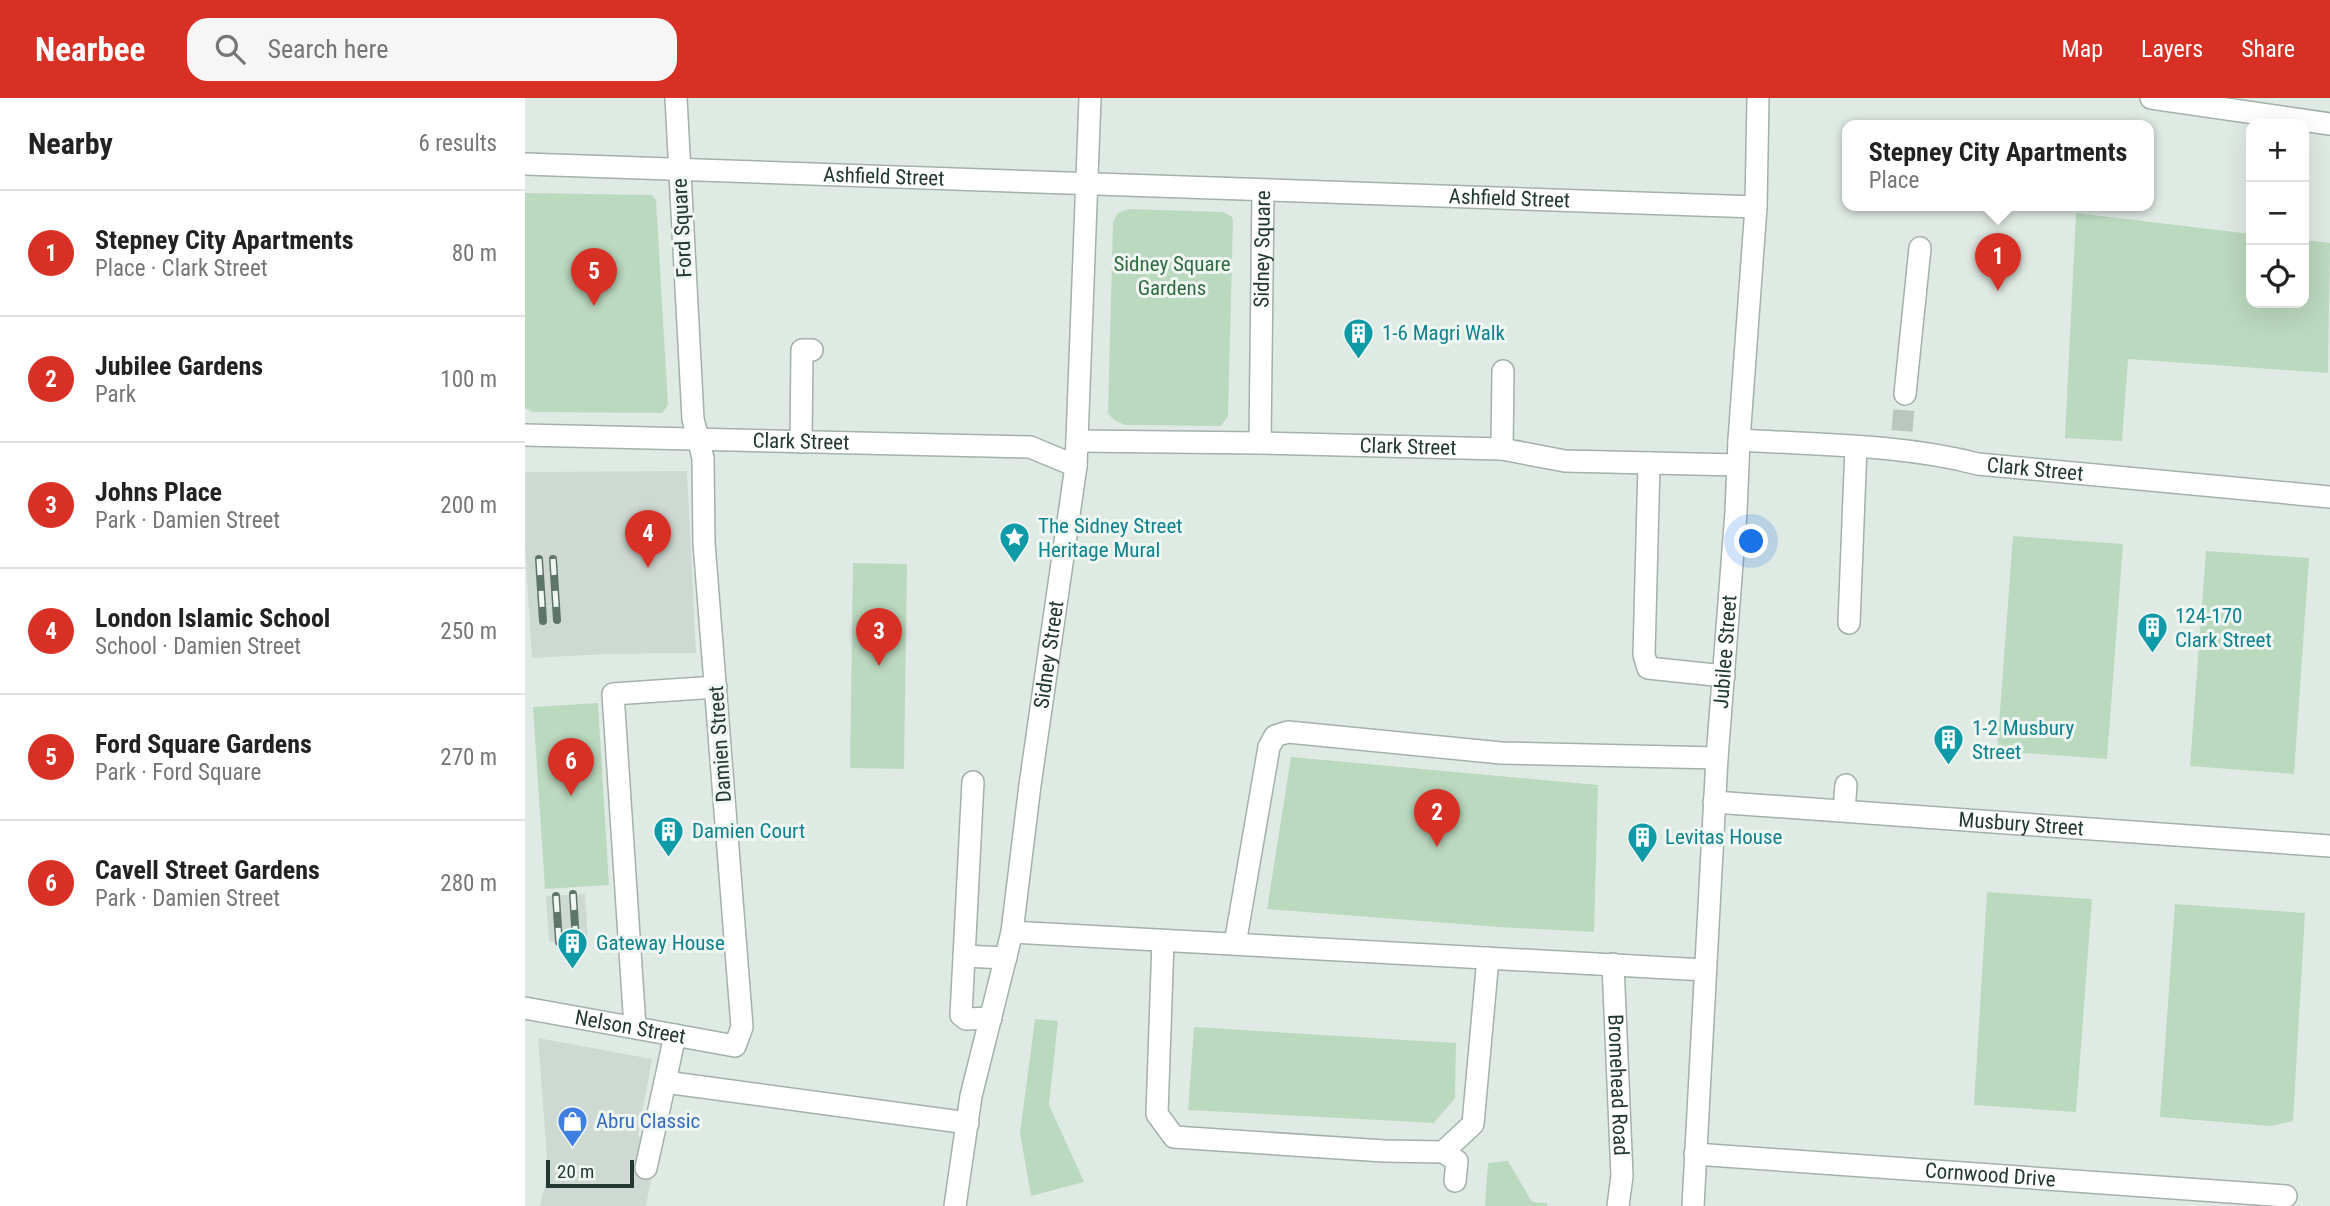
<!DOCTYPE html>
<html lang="en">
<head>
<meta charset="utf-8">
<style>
	:root { --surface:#fff; --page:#f6f6f6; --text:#222; --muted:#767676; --line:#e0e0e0; --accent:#d93025 }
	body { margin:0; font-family:"Roboto Condensed",sans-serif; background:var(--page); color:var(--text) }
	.controls { position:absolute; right:21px; top:21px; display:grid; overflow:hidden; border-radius:14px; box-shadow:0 7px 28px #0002 }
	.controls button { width:63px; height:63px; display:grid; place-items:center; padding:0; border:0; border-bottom:2px solid var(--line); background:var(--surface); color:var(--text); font:35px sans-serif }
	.scale { position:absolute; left:21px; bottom:18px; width:88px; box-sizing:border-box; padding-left:7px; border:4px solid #223830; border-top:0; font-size:19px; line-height:24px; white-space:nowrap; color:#223830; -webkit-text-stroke:5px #f0f7f3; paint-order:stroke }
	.you { position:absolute; left:1227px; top:444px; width:24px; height:24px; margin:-18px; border:5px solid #fff; border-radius:50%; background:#1a73e8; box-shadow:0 0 0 10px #1a73e833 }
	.badge { display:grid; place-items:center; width:46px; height:46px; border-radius:50%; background:var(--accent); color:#fff; font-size:23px; font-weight:700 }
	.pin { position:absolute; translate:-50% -58px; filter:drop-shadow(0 2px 4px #0008) }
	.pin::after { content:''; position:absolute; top:37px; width:24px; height:21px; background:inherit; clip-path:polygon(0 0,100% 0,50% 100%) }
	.popup { position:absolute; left:1317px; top:22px; width:312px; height:91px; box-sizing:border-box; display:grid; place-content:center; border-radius:14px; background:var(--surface); filter:drop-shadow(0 2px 5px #0005); font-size:23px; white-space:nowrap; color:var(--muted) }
	.popup b { font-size:26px; color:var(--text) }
	.popup::after { content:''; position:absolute; left:50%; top:100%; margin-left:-14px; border:14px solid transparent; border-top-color:var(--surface) }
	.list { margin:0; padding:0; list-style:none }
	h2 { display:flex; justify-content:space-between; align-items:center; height:91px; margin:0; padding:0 28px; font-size:30px }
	h2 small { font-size:23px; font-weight:400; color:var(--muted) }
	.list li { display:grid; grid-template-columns:46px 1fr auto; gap:21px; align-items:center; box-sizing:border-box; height:126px; padding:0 28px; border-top:2px solid var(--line) }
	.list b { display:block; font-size:26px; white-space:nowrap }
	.list p { margin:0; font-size:23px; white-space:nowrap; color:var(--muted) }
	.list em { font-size:23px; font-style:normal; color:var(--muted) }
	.icon { flex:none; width:38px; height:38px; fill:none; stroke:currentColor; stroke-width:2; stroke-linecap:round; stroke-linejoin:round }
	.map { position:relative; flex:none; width:1805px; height:1108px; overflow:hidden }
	header { display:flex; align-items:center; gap:42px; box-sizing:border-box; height:98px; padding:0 35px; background:var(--accent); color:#fff }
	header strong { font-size:33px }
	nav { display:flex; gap:38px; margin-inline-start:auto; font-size:24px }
	.search { width:490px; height:63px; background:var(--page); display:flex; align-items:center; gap:18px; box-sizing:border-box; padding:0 24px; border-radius:21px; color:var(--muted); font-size:26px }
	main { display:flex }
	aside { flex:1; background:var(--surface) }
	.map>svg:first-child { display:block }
	.built { fill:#cfd9d3 }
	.green { fill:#bbd9bf }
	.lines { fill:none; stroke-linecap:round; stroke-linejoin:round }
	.minor-tunnel { stroke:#bac6c0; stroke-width:21; stroke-dasharray:21 10; stroke-linecap:butt }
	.minor-casing { stroke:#a3b1aa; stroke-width:24 }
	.minor { stroke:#fff; stroke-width:21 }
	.rail-casing { stroke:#5d746b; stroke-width:8 }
	.rail { stroke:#f0f7f3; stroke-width:5; stroke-dasharray:16; stroke-linecap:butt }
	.labels { text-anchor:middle; stroke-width:6; stroke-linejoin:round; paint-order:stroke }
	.street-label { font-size:21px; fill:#223830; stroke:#f0f7f3 }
	.park-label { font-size:21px; fill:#306c41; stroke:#f0f7f3 }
	.culture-label { font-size:21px; fill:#0d838f; stroke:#f0f7f3; text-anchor:start }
	.shop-label { font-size:21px; fill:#366cbe; stroke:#f0f7f3; text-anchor:start }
</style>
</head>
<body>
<header>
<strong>Nearbee</strong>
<div class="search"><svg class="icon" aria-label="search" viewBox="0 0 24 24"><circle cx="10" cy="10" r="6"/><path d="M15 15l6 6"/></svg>Search here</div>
<nav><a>Map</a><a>Layers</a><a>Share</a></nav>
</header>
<main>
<aside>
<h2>Nearby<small>6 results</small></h2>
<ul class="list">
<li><span class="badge">1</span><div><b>Stepney City Apartments</b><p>Place · Clark Street</p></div><em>80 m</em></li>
<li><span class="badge">2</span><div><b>Jubilee Gardens</b><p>Park</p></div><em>100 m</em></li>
<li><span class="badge">3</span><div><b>Johns Place</b><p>Park · Damien Street</p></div><em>200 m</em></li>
<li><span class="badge">4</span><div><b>London Islamic School</b><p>School · Damien Street</p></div><em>250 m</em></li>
<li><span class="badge">5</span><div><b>Ford Square Gardens</b><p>Park · Ford Square</p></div><em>270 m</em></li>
<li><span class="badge">6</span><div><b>Cavell Street Gardens</b><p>Park · Damien Street</p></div><em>280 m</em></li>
</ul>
</aside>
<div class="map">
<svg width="1805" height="1108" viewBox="0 0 1805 1108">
	<rect width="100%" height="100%" fill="#e0eae4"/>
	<g class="built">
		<polygon points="162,373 171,555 82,556 7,560 0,449 0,374"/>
		<polygon points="60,796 63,842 24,844 21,798"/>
		<polygon points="13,940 127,961 113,1038 134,1041 121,1108 15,1108 23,1074"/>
	</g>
	<g class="green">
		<polygon points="0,95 127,97 131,102 143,307 137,315 8,314 0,310"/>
		<polygon points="603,111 698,114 707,119 708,122 703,318 696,328 600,327 589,322 583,315 588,124 593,115"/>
		<polygon points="1551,115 1726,136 1726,205 1779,205 1779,142 1805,145 1803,275 1603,261 1597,343 1540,340"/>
		<polygon points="1488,438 1598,446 1582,661 1472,653"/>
		<polygon points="1681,453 1784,460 1769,676 1665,668"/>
		<polygon points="328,465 382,466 379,671 325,670"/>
		<polygon points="73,605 84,787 20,791 8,609"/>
		<polygon points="766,659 1073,687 1069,834 974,829 742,811"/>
		<polygon points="1462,794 1567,801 1551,1014 1449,1007"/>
		<polygon points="1650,806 1780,815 1768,1023 1746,1028 1635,1019"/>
		<polygon points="510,921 533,923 524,1007 559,1084 506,1098 495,1035"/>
		<polygon points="669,929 931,945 930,1000 909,1025 663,1012"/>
		<polygon points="983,1063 1007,1104 1022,1105 1022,1108 960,1108 963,1065"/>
	</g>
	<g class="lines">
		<polyline class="minor-tunnel" points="1377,333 1380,296"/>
		<defs>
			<g id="minor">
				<polyline points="1626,0 1805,26"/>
				<path id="s1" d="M 0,66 L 1231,109"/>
				<polyline points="1380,296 1395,150"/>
				<path id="s2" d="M 0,337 L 505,349 L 551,368"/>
				<path id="s3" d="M 1214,342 C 1294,347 1376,346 1453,366 L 1805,399"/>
				<path id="s4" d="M 552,343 L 735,345 L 977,351 L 1040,363 L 1213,367"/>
				<polyline points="276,344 277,252 287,252"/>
				<path id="s5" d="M 735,345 L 738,93"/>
				<polyline points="977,351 978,273"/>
				<polyline points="1124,365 1119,557 1123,570 1199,578"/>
				<polyline points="1324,525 1331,349"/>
				<polyline points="448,684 436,917 441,921 466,920"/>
				<path id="s6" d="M 1189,704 L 1805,748"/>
				<polyline points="1319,712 1321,687"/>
				<polyline points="487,834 1180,872"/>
				<polyline points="638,843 632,1016 649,1039 859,1053 918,1054 948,1026 963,860"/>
				<polyline points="710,846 744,649 750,638 763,634 976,655 1192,660"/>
				<polyline points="439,858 481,860"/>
				<path id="s7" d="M 1088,866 L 1097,1078 L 1093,1108"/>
				<path id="s8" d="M 0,910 L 210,948 L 217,929 L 179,445 L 178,360 L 168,321 L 151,0"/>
				<polyline points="110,929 88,596 191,589"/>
				<polyline points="140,984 150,937"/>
				<polyline points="918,1054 932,1063 930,1083"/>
				<path id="s9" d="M 1170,1056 L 1761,1098"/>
				<polyline points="121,1070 140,984 443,1025"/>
				<path id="s10" d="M 430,1108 L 446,998 L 487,834 L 505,687 L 551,368 L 565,0"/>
				<path id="s11" d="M 1168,1108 L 1192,660 L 1211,414 L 1214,342 L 1231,109 L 1233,0"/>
			</g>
		</defs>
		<use href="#minor" class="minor-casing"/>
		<use href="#minor" class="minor"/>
		<defs>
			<g id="rail">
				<polyline points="14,461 18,523"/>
				<polyline points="28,461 32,522"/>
				<polyline points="48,796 51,843"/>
				<polyline points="31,798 34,844"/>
			</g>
		</defs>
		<use href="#rail" class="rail-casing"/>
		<use href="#rail" class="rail"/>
	</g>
	<defs>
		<symbol id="building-pin" viewBox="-11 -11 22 30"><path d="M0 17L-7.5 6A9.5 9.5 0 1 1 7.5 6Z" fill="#0f9aa8" stroke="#f0f7f3"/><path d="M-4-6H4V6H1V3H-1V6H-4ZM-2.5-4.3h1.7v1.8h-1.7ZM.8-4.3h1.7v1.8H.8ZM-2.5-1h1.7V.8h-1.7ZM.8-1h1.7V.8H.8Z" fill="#fff"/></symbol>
		<symbol id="sight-pin" viewBox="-11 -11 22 30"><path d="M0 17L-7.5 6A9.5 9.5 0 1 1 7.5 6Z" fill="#0f9aa8" stroke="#f0f7f3"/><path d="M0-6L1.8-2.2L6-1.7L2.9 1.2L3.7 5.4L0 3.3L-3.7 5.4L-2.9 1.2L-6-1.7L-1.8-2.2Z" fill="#fff"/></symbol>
		<symbol id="shop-pin" viewBox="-11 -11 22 30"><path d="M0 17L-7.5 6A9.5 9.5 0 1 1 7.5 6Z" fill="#3f7fe0" stroke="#f0f7f3"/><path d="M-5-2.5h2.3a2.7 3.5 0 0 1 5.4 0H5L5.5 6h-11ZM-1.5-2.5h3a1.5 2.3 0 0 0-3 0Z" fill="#fff"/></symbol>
	</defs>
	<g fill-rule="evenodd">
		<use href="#building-pin" x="816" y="218" width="35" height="47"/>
		<use href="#sight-pin" x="472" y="422" width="35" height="47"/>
		<use href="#building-pin" x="1610" y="512" width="35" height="47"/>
		<use href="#building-pin" x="1406" y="624" width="35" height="47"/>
		<use href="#building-pin" x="126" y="716" width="35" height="47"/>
		<use href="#building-pin" x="1100" y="722" width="35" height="47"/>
		<use href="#building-pin" x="30" y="828" width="35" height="47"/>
		<use href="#shop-pin" x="30" y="1006" width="35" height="47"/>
	</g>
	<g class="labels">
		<g class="street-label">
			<text dy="7" stroke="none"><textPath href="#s1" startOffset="359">Ashfield Street</textPath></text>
			<text dy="7" stroke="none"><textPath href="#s1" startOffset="985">Ashfield Street</textPath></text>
			<text transform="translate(157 130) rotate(-93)" y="7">Ford Square</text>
			<text dy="7" stroke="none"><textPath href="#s5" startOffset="194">Sidney Square</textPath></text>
			<text dy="7" stroke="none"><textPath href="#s2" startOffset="276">Clark Street</textPath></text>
			<text dy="7" stroke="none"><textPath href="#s4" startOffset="331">Clark Street</textPath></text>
			<text dy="7" stroke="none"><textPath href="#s3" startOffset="298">Clark Street</textPath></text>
			<text dy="7" stroke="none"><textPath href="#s11" startOffset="555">Jubilee Street</textPath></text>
			<text dy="7" stroke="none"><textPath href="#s10" startOffset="560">Sidney Street</textPath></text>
			<text transform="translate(195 646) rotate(-94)" y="7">Damien Street</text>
			<text dy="7" stroke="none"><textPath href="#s6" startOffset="308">Musbury Street</textPath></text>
			<text dy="7" stroke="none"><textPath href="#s8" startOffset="107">Nelson Street</textPath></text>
			<text dy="7" stroke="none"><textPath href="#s7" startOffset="121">Bromehead Road</textPath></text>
			<text dy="7" stroke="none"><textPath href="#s9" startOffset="296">Cornwood Drive</textPath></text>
		</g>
		<g class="park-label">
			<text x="647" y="173">Sidney Square<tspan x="647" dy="24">Gardens</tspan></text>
		</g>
		<g class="culture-label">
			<text x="857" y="242">1-6 Magri Walk</text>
			<text x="513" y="435">The Sidney Street<tspan x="513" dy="24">Heritage Mural</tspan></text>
			<text x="1650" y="525">124-170<tspan x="1650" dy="24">Clark Street</tspan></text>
			<text x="1447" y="637">1-2 Musbury<tspan x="1447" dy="24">Street</tspan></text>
			<text x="167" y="740">Damien Court</text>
			<text x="1140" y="746">Levitas House</text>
			<text x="71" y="852">Gateway House</text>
		</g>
		<g class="shop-label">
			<text x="71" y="1030">Abru Classic</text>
		</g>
	</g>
</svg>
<div class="controls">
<button>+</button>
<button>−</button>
<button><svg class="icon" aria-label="locate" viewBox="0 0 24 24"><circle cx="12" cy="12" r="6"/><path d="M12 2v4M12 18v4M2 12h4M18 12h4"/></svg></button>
</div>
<div class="scale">20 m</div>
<div class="you"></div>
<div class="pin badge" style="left:1473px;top:193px">1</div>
<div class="popup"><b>Stepney City Apartments</b>Place</div>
<div class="pin badge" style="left:912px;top:749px">2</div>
<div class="pin badge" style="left:354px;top:568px">3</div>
<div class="pin badge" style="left:123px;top:470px">4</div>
<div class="pin badge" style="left:69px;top:208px">5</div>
<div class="pin badge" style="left:46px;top:698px">6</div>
</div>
</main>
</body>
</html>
